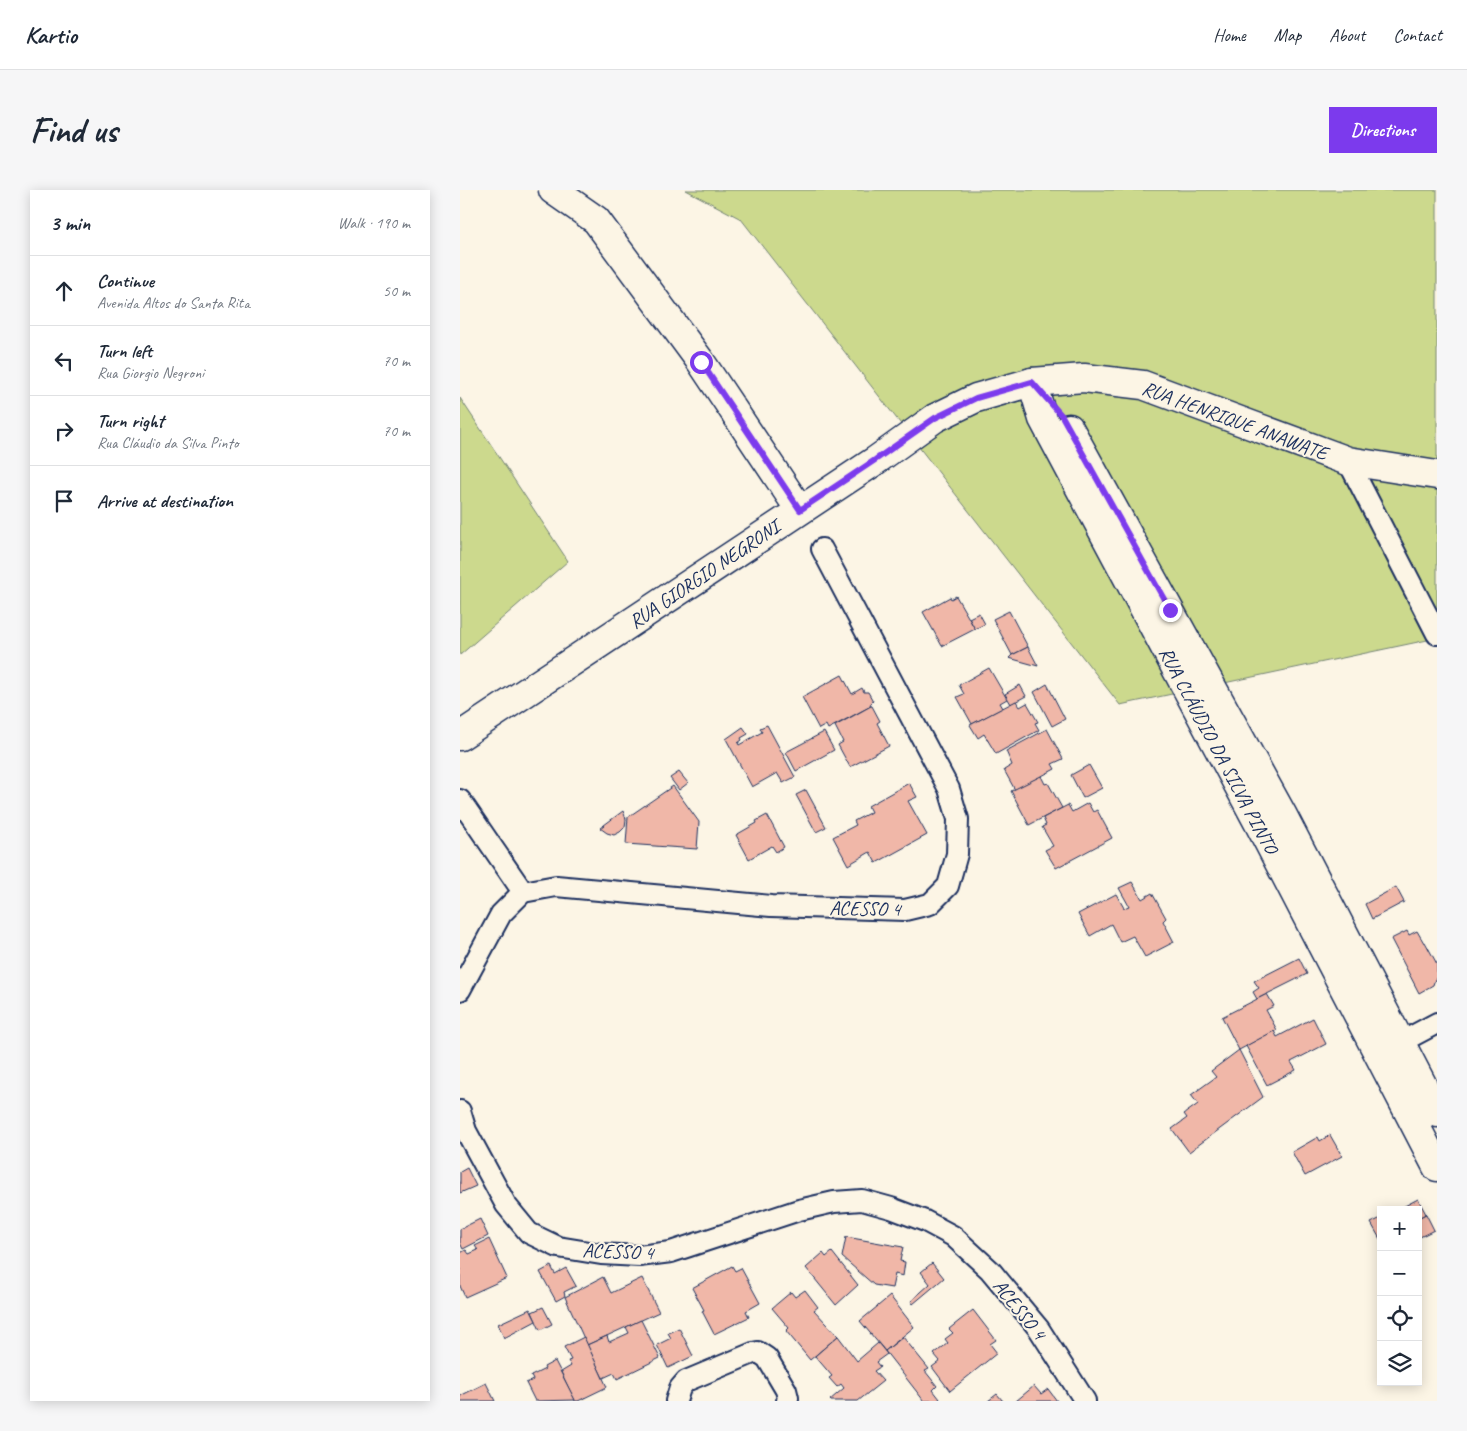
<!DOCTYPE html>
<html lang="en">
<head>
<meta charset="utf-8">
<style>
	:root { --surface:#fff; --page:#f6f6f7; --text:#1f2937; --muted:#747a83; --line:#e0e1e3; --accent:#7c3aed }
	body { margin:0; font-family:Caveat,sans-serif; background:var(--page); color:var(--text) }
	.controls { position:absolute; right:15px; bottom:15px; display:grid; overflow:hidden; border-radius:0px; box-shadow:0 2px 12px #0003 }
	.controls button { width:45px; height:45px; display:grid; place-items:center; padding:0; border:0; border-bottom:1px solid var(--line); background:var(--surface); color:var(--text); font:25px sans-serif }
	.stop { position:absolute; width:15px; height:15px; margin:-11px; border:4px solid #7c3aed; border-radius:50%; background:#fff }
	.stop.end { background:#7c3aed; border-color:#fff; box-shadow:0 1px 5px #0008 }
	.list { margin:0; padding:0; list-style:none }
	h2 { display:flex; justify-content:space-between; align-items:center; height:65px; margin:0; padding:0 20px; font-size:21px }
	h2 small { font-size:16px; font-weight:400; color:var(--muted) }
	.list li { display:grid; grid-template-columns:32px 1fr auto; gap:15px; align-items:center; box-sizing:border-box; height:70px; padding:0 20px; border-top:1px solid var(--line) }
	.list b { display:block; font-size:19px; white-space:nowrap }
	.list p { margin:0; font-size:16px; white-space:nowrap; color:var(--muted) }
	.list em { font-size:16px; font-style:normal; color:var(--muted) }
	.icon { flex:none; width:28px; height:28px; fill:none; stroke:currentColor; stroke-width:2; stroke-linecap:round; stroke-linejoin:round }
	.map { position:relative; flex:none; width:977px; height:1211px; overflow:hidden; border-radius:0px }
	header { display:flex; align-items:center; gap:30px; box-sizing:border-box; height:70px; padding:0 25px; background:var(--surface); border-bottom:1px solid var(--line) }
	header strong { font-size:24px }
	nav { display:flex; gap:28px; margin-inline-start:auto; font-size:18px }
	.intro { display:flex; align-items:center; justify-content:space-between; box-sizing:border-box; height:120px; padding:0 30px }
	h1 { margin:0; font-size:35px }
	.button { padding:12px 22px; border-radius:0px; background:var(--accent); color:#fff; font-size:18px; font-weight:700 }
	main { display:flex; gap:30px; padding:0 30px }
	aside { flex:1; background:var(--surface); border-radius:0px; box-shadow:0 2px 12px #0003 }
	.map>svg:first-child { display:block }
	.green { fill:#ccd98d; stroke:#748476 }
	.building { fill:#f0b7a8; stroke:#1b2f5e }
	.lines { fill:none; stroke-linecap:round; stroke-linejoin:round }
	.street-casing { stroke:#1b2f5e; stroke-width:24 }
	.secondary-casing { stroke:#1b2f5e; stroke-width:31 }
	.street { stroke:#fcf5e5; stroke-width:20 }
	.secondary { stroke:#fcf5e5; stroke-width:28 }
	.route { stroke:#7c3aed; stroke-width:6 }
	.labels { text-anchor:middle; stroke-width:4; stroke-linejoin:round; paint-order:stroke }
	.street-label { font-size:20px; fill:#1b2f5e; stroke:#fcf5e5 }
</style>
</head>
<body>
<header>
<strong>Kartio</strong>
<nav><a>Home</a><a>Map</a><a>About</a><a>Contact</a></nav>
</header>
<div class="intro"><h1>Find us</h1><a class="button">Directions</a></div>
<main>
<aside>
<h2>3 min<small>Walk · 190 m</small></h2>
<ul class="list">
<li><svg class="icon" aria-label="ahead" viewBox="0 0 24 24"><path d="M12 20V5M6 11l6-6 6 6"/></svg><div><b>Continue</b><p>Avenida Altos do Santa Rita</p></div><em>50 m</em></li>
<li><svg class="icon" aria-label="left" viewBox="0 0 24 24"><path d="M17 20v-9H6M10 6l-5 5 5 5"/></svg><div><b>Turn left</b><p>Rua Giorgio Negroni</p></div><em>70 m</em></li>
<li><svg class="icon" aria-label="right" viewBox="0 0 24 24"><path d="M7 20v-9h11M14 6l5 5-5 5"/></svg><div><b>Turn right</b><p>Rua Cláudio da Silva Pinto</p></div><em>70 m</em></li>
<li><svg class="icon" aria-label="arrive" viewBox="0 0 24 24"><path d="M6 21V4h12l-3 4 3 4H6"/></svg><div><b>Arrive at destination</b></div></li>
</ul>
</aside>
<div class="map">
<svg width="977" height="1211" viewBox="0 0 977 1211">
	<rect width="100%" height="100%" fill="#fcf5e5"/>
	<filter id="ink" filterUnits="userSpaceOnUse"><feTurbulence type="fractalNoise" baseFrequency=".02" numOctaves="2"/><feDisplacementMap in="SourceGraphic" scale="10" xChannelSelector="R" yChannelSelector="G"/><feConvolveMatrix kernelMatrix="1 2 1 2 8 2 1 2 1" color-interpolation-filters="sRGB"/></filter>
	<g filter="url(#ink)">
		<g class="green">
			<polygon points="226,0 977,0 977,448 660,515 281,29"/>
			<polygon points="0,208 108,371 0,465"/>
		</g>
		<g class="building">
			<polygon points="496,406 515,439 482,456 463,422 490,407 491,409"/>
			<polygon points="549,421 568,457 552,465 533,429"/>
			<polygon points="519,423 525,434 515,439 509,428"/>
			<polygon points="568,457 578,476 549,468 552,465"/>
			<polygon points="529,478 547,509 540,513 543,518 512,534 497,507 504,504 499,495"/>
			<polygon points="382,485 392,504 402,498 404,502 408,502 413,511 410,514 411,516 368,539 366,535 359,539 342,507"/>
			<polygon points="587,494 605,529 592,536 574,502"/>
			<polygon points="560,495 566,506 551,514 545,504"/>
			<polygon points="556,511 560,517 567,513 578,532 575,533 579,540 536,564 524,544 518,548 510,535"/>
			<polygon points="411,516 412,516 420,531 417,533 429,556 390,577 378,555 383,552 375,536"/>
			<polygon points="307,535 335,587 323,593 317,583 292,597 266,549 283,537 288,544 281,548 282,550 278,553 279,555 302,542 300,538"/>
			<polygon points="587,539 603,569 592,574 595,579 555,600 544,580 552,575 546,561"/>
			<polygon points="364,542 374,560 336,581 326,562"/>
			<polygon points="629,575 642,598 623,608 611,585"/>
			<polygon points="219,582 228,593 219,600 210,588"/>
			<polygon points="581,586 585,594 588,593 602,618 569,635 551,601"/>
			<polygon points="449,593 457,607 448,611 467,645 416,673 410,662 388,675 373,647 396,635 394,631 411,622 408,616"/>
			<polygon points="213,596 239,632 237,659 166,654 168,627"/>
			<polygon points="346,600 366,637 356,642 336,605"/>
			<polygon points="628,613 633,622 637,620 652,648 596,678 585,660 593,656 582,637 586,635 583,628 608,615 612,622"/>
			<polygon points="163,621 166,629 165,637 160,642 154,645 147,643 140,638"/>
			<polygon points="307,625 324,657 316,662 312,656 289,669 276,645 297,633 296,631"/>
			<polygon points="672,692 682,709 692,703 706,728 703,731 714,752 685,767 673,746 660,752 651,734 630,746 618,724 656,704 664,718 669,716 659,698"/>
			<polygon points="936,697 944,712 912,729 905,714"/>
			<polygon points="947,741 949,745 957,741 964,753 965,752 977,774 977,788 975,789 973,795 959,803 931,749"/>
			<polygon points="839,768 847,784 797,809 793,802 799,798 794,791"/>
			<polygon points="807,804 814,816 806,820 817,840 779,860 762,827"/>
			<polygon points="853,828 866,854 831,872 836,880 807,895 786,856 814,841 817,847"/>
			<polygon points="779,860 803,907 729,962 712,939 727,928 724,924 738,914 731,905 756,887 751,881"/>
			<polygon points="870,945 882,966 845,986 832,962 858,947 860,951"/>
			<polygon points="7,978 16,996 0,1003 0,982"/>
			<polygon points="958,1009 966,1024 958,1028 958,1020 937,1020"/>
			<polygon points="966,1024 974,1040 958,1048 958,1028"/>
			<polygon points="921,1028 921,1048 920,1049 911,1033"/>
			<polygon points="20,1029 28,1046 3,1059 0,1053 0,1039"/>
			<polygon points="386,1047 443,1057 440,1071 445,1072 443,1086 435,1084 432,1098 414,1095 382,1067"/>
			<polygon points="29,1049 47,1088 5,1107 0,1096 0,1063 6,1060 9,1064 18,1060 15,1056"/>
			<polygon points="372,1062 398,1095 376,1115 346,1078 363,1063 366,1067"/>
			<polygon points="472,1073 484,1088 453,1114 451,1111 470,1094 461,1082"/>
			<polygon points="91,1076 95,1084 106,1078 116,1096 104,1102 105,1106 96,1111 80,1082"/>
			<polygon points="272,1076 275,1081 281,1078 300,1113 286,1121 289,1127 254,1144 242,1121 244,1120 232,1098"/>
			<polygon points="143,1087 151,1103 182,1088 199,1122 127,1155 105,1107"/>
			<polygon points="345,1100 358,1117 354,1120 378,1146 350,1170 326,1141 329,1138 312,1118 331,1102 335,1107"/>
			<polygon points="430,1106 454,1137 425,1161 400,1131"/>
			<polygon points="83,1117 92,1134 80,1140 72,1122"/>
			<polygon points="70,1119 76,1131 44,1148 38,1134"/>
			<polygon points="513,1120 536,1150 530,1154 537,1163 490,1201 472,1177 480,1171 474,1164 488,1153 485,1149 493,1143 489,1139"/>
			<polygon points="181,1130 200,1168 157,1189 154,1183 143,1188 127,1155 147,1146 149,1152 169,1143 166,1137"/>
			<polygon points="219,1138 233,1166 208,1178 197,1155 211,1148 208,1143"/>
			<polygon points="378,1146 397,1171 418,1153 427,1164 416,1172 420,1177 414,1181 423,1191 398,1211 371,1211 370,1210 384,1198 381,1194 377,1197 369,1188 372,1186 355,1166"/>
			<polygon points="124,1147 147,1197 118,1211 115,1211 101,1182 111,1176 108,1171 111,1170 104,1157"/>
			<polygon points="443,1147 469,1179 465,1181 477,1196 473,1200 480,1209 477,1211 464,1211 425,1161"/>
			<polygon points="95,1171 115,1210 75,1211 66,1193 73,1190 71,1186 85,1179 84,1177"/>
			<polygon points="26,1193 35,1211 0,1211 0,1206"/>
			<polygon points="574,1196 581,1204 588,1199 597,1211 556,1211"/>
			<polygon points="537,1204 543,1211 528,1211"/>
		</g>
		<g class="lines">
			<defs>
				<g id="street">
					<polyline points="888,271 977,444"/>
					<polyline points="0,610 63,702"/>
					<polyline points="0,800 41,724 63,702 96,696 311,716 445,720 470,714 488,696 497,664 498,629 489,599 362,359"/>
					<polyline points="928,859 977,833"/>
					<polyline points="0,921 6,941 46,1015 69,1043 98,1057 141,1064 179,1066 211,1062 339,1020 374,1012 402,1010 431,1018 465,1031 493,1046 530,1080 579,1139 625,1211"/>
					<polyline points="216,1211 220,1198 226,1191 293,1163 298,1162 307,1168 326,1200 328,1208 327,1211"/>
				</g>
				<g id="secondary">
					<polyline points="93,0 136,30 241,172 340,320"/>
					<polyline points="572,192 583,229 800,636 977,977"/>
					<polyline points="609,238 822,624 977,923"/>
					<polyline points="0,546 415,271 475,228 516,208 572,192 624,188 683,195 888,271 977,285"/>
				</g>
			</defs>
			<use href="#street" class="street-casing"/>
			<use href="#secondary" class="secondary-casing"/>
			<use href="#street" class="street"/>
			<use href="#secondary" class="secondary"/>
		</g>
	</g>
	<g class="lines" filter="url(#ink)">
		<polyline class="route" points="241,172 340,320 415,270 475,228 516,208 572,192 602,226 710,420"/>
	</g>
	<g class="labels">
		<g class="street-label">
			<text transform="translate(775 230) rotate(20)" y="7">RUA HENRIQUE ANAWATE</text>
			<text transform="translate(244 384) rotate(-34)" y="7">RUA GIORGIO NEGRONI</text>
			<text transform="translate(759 560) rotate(62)" y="7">RUA CLÁUDIO DA SILVA PINTO</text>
			<text transform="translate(405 718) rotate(1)" y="7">ACESSO 4</text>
			<text transform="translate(158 1061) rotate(2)" y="7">ACESSO 4</text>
			<text transform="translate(560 1119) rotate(51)" y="7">ACESSO 4</text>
		</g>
	</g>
</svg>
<div class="controls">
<button>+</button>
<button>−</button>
<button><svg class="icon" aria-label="locate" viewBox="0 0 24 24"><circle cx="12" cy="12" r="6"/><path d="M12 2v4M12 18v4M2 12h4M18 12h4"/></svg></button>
<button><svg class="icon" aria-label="layers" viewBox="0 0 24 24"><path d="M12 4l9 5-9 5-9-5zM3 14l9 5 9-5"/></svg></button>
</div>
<div class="stop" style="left:241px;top:172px"></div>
<div class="stop end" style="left:710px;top:420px"></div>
</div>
</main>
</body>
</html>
